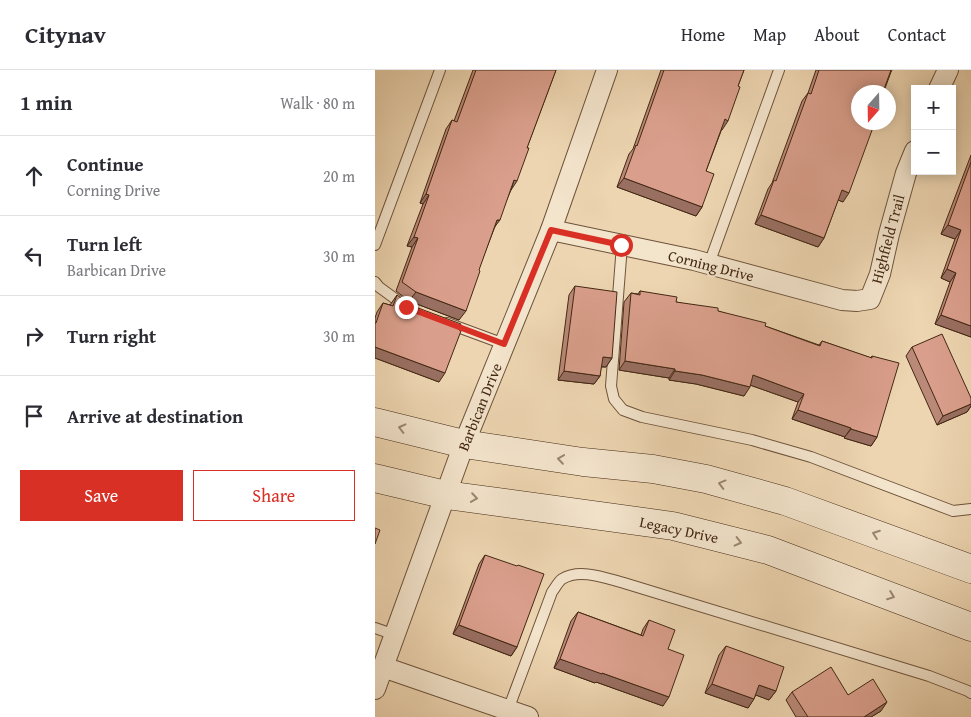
<!DOCTYPE html>
<html lang="en">
<head>
<meta charset="utf-8">
<style>
	:root { --surface:#fff; --page:#f7f7f7; --text:#2b2b33; --muted:#7c7c81; --line:#e1e1e2; --accent:#d93025 }
	body { margin:0; font-family:"Gentium Book Plus",serif; background:var(--page); color:var(--text) }
	.controls { position:absolute; right:15px; top:15px; display:grid; overflow:hidden; border-radius:0px; box-shadow:0 2px 12px #0003 }
	.controls button { width:45px; height:45px; display:grid; place-items:center; padding:0; border:0; border-bottom:1px solid var(--line); background:var(--surface); color:var(--text); font:25px sans-serif }
	.compass { position:absolute; left:476px; top:15px; width:45px; height:45px; border-radius:50%; background:var(--surface); box-shadow:0 2px 12px #0003; rotate:200deg }
	.stop { position:absolute; width:15px; height:15px; margin:-11px; border:4px solid #d93025; border-radius:50%; background:#fff }
	.stop.end { background:#d93025; border-color:#fff; box-shadow:0 1px 5px #0008 }
	.list { margin:0; padding:0; list-style:none }
	h2 { display:flex; justify-content:space-between; align-items:center; height:65px; margin:0; padding:0 20px; font-size:21px }
	h2 small { font-size:16px; font-weight:400; color:var(--muted) }
	.list li { display:grid; grid-template-columns:32px 1fr auto; gap:15px; align-items:center; box-sizing:border-box; height:80px; padding:0 20px; border-top:1px solid var(--line) }
	.list b { display:block; font-size:19px; white-space:nowrap }
	.list p { margin:0; font-size:16px; white-space:nowrap; color:var(--muted) }
	.list em { font-size:16px; font-style:normal; color:var(--muted) }
	.actions { display:flex; gap:10px; padding:15px 20px }
	.actions a { flex:1; padding:11px 0; border:1px solid var(--accent); border-radius:0px; text-align:center; font-size:18px; color:var(--accent) }
	.actions .main { background:var(--accent); color:#fff }
	.icon { flex:none; width:28px; height:28px; fill:none; stroke:currentColor; stroke-width:2; stroke-linecap:round; stroke-linejoin:round }
	.map { position:relative; flex:none; width:596px; height:647px; overflow:hidden }
	header { display:flex; align-items:center; gap:30px; box-sizing:border-box; height:70px; padding:0 25px; background:var(--surface); border-bottom:1px solid var(--line) }
	header strong { font-size:24px }
	nav { display:flex; gap:28px; margin-inline-start:auto; font-size:18px }
	main { display:flex }
	aside { flex:1; background:var(--surface) }
	.map>svg:first-child { display:block }
	.lines { fill:none; stroke-linecap:round; stroke-linejoin:round }
	.service-casing { stroke:#6e533a; stroke-width:12 }
	.minor-casing { stroke:#6e533a; stroke-width:22 }
	.secondary-casing { stroke:#432813; stroke-width:29 }
	.service { stroke:#f3e4cc; stroke-width:10 }
	.minor { stroke:#f3e4cc; stroke-width:20 }
	.secondary { stroke:#f3e4cc; stroke-width:28 }
	.wall { fill:#bb8978; stroke:#432813 }
	.shaded-wall { fill:#996f62; stroke:#432813 }
	.building { fill:#da9f8c; stroke:#432813 }
	.oneway { stroke:#9b8670 }
	.route { stroke:#d93025; stroke-width:6 }
	.labels { text-anchor:middle; stroke-width:4; stroke-linejoin:round; paint-order:stroke }
	.street-label { font-size:15px; fill:#432813; stroke:#f3e4cc }
</style>
</head>
<body>
<header>
<strong>Citynav</strong>
<nav><a>Home</a><a>Map</a><a>About</a><a>Contact</a></nav>
</header>
<main>
<aside>
<h2>1 min<small>Walk · 80 m</small></h2>
<ul class="list">
<li><svg class="icon" aria-label="ahead" viewBox="0 0 24 24"><path d="M12 20V5M6 11l6-6 6 6"/></svg><div><b>Continue</b><p>Corning Drive</p></div><em>20 m</em></li>
<li><svg class="icon" aria-label="left" viewBox="0 0 24 24"><path d="M17 20v-9H6M10 6l-5 5 5 5"/></svg><div><b>Turn left</b><p>Barbican Drive</p></div><em>30 m</em></li>
<li><svg class="icon" aria-label="right" viewBox="0 0 24 24"><path d="M7 20v-9h11M14 6l5 5-5 5"/></svg><div><b>Turn right</b></div><em>30 m</em></li>
<li><svg class="icon" aria-label="arrive" viewBox="0 0 24 24"><path d="M6 21V4h12l-3 4 3 4H6"/></svg><div><b>Arrive at destination</b></div></li>
</ul>
<div class="actions"><a class="main">Save</a><a>Share</a></div>
</aside>
<div class="map">
<svg width="596" height="647" viewBox="0 0 596 647">
	<rect width="100%" height="100%" fill="#edd5b1"/>
	<filter id="stains"><feTurbulence type="fractalNoise" baseFrequency=".004" numOctaves="4"/><feColorMatrix values="0 0 0 0 .2 0 0 0 0 .09 0 0 0 0 .02 0 0 0 .5 -.17"/></filter>
	<radialGradient id="worn" r=".72"><stop offset=".6" stop-color="#630" stop-opacity="0"/><stop offset="1" stop-color="#630" stop-opacity=".3"/></radialGradient>
	<g class="lines">
		<defs>
			<g id="service">
				<polyline points="0,175 65,0"/>
				<polyline points="247,175 236,316 239,329 248,340 267,347 377,370 436,387 578,441 596,439"/>
				<polyline points="334,194 404,0"/>
				<polyline points="0,212 4,217 30,236"/>
				<polyline points="72,253 129,274"/>
				<polyline points="0,558 20,565"/>
				<path d="M 133,640 L 177,522 C 180,518 183,512 187,509 C 205,498 230,508 249,513 L 554,606 L 593,621 L 596,623"/>
			</g>
			<g id="minor">
				<polyline points="564,19 573,0"/>
				<polyline points="176,160 319,190 467,230 482,231 495,229 505,204 514,164 531,103 540,81"/>
				<polyline points="8,597 153,647"/>
				<polyline points="0,619 89,374 176,160 232,0"/>
			</g>
			<g id="secondary">
				<polyline points="0,352 89,374 208,392 278,399 331,409 410,431 596,499"/>
				<polyline points="0,408 71,425 298,456 393,480 596,557"/>
			</g>
		</defs>
		<use href="#service" class="service-casing"/>
		<use href="#minor" class="minor-casing"/>
		<use href="#secondary" class="secondary-casing"/>
		<use href="#service" class="service"/>
		<use href="#minor" class="minor"/>
		<use href="#secondary" class="secondary"/>
	</g>
	<g class="wall">
		<polygon points="98,0 181,0 136,120 119,159 84,250 34,231 21,221 37,177 32,176 48,134 45,133 71,59 77,50 79,51"/>
		<polygon points="286,0 369,0 331,101 327,137 321,146 242,117 254,84 258,79"/>
		<polygon points="441,0 517,0 516,2 468,132 463,130 449,168 443,177 380,154 393,119 397,113 427,31 433,23"/>
		<polygon points="596,85 596,267 560,254 575,212 566,208 580,169 566,164"/>
		<polygon points="200,216 237,288 231,297 226,297 225,306 219,314 183,310 194,225"/>
		<polygon points="265,221 301,232 343,241 390,256 444,275 447,271 496,288 497,286 502,367 496,376 469,368 470,367 417,349 423,332 375,315 369,326 321,314 294,310 294,308 244,300 249,232 256,223 263,224"/>
		<polygon points="22,225 64,312 0,288 0,248 2,242 8,233 15,235"/>
		<polygon points="537,277 596,328 596,336 592,342 562,355 531,286"/>
		<polygon points="110,485 142,577 136,586 78,564 104,494"/>
		<polygon points="203,542 266,565 268,559 274,550 293,579 288,636 221,612 220,613 179,598 196,551"/>
		<polygon points="351,576 401,621 394,630 381,625 373,638 330,623 344,585"/>
		<polygon points="417,622 473,625 506,641 496,647 421,647 411,630"/>
	</g>
	<g class="shaded-wall">
		<polygon points="350,49 353,51 347,60 344,58"/>
		<polygon points="249,108 327,137 321,146 242,117"/>
		<polygon points="139,110 142,111 136,120"/>
		<polygon points="467,120 474,123 468,132 461,129"/>
		<polygon points="51,124 54,125 48,134 45,133"/>
		<polygon points="386,145 449,168 443,177 380,154"/>
		<polygon points="122,150 125,150 118,159"/>
		<polygon points="573,155 586,160 580,169 566,164"/>
		<polygon points="39,167 43,168 37,177 32,176"/>
		<polygon points="572,199 581,203 575,212 566,208"/>
		<polygon points="41,222 91,241 84,250 34,231"/>
		<polygon points="566,245 596,256 596,267 560,254"/>
		<polygon points="0,277 70,303 64,312 0,288"/>
		<polygon points="228,287 237,288 231,297 221,296"/>
		<polygon points="250,291 300,299 294,308 244,300"/>
		<polygon points="189,301 225,306 219,314 183,310"/>
		<polygon points="300,301 327,305 375,317 369,326 321,314 294,310"/>
		<polygon points="378,305 429,324 423,332 372,314"/>
		<polygon points="596,334 596,336 592,342 562,355 568,346"/>
		<polygon points="423,340 476,358 470,367 417,349"/>
		<polygon points="476,359 502,367 496,376 469,368"/>
		<polygon points="84,555 142,577 136,586 78,564"/>
		<polygon points="185,589 227,603 294,627 288,636 221,612 220,613 179,598"/>
		<polygon points="337,614 379,629 373,638 330,623"/>
		<polygon points="384,615 401,621 394,630 378,624"/>
		<polygon points="512,632 506,641 496,647 489,647"/>
	</g>
	<g class="building">
		<polygon points="101,0 181,0 152,78 154,78 142,111 139,110 125,150 122,150 104,200 105,201 91,241 41,222 27,212 43,168 39,167 54,125 51,124 77,50 82,52"/>
		<polygon points="289,0 369,0 363,16 365,17 353,51 350,49 331,101 339,104 327,137 249,108 261,75 262,76"/>
		<polygon points="444,0 516,0 508,22 484,22 484,52 500,52 474,123 467,120 449,168 386,145 399,110 401,111 433,23 436,24"/>
		<polygon points="596,92 596,256 566,245 581,203 572,199 586,160 573,155"/>
		<polygon points="200,216 242,222 237,288 228,287 225,306 189,301"/>
		<polygon points="265,221 302,227 301,232 343,238 343,241 391,253 390,256 445,276 447,271 497,288 497,286 524,293 502,367 476,359 476,358 423,340 429,324 378,305 375,317 327,305 300,301 300,299 250,291 256,223 265,225"/>
		<polygon points="22,225 35,235 86,254 84,260 86,261 70,303 0,277 0,253 1,253 8,233 18,236"/>
		<polygon points="567,264 596,328 596,334 568,346 537,277"/>
		<polygon points="0,458 5,460 0,474"/>
		<polygon points="110,485 142,496 143,495 169,504 142,577 84,555"/>
		<polygon points="203,542 268,566 274,550 300,560 293,579 309,585 294,627 227,603 227,604 185,589"/>
		<polygon points="351,576 409,597 401,621 384,615 379,629 337,614"/>
		<polygon points="456,597 473,625 498,609 512,632 489,647 433,647 417,622"/>
	</g>
	<defs><path id="oneway-chevron" d="M-2-3.5L2.5 0L-2 3.5" fill="none" stroke-width="1.6" stroke-linecap="round" stroke-linejoin="round" transform="scale(1.25)"/></defs>
	<g class="oneway">
		<use href="#oneway-chevron" transform="translate(27 358) rotate(-166)"/>
		<use href="#oneway-chevron" transform="translate(186 389) rotate(-172)"/>
		<use href="#oneway-chevron" transform="translate(347 414) rotate(-165)"/>
		<use href="#oneway-chevron" transform="translate(99 428) rotate(8)"/>
		<use href="#oneway-chevron" transform="translate(501 464) rotate(-160)"/>
		<use href="#oneway-chevron" transform="translate(363 472) rotate(14)"/>
		<use href="#oneway-chevron" transform="translate(516 526) rotate(21)"/>
	</g>
	<g class="lines">
		<polyline class="route" points="31,237 129,274 176,160 246,175"/>
	</g>
	<g class="labels">
		<g class="street-label">
			<text transform="translate(513 169) rotate(-75)" y="5">Highfield Trail</text>
			<text transform="translate(336 196) rotate(14)" y="5">Corning Drive</text>
			<text transform="translate(105 337) rotate(-68)" y="5">Barbican Drive</text>
			<text transform="translate(304 460) rotate(12)" y="5">Legacy Drive</text>
		</g>
	</g>
	<rect width="100%" height="100%" filter="url(#stains)"/>
	<rect width="100%" height="100%" fill="url(#worn)"/>
</svg>
<div class="controls">
<button>+</button>
<button>−</button>
</div>
<svg class="compass" viewBox="-18 -18 36 36"><path d="M0-13l5 13h-10z" fill="#e53935"/><path d="M0 13l5-13h-10z" fill="#7c7c81"/></svg>
<div class="stop" style="left:246px;top:175px"></div>
<div class="stop end" style="left:31px;top:237px"></div>
</div>
</main>
</body>
</html>
